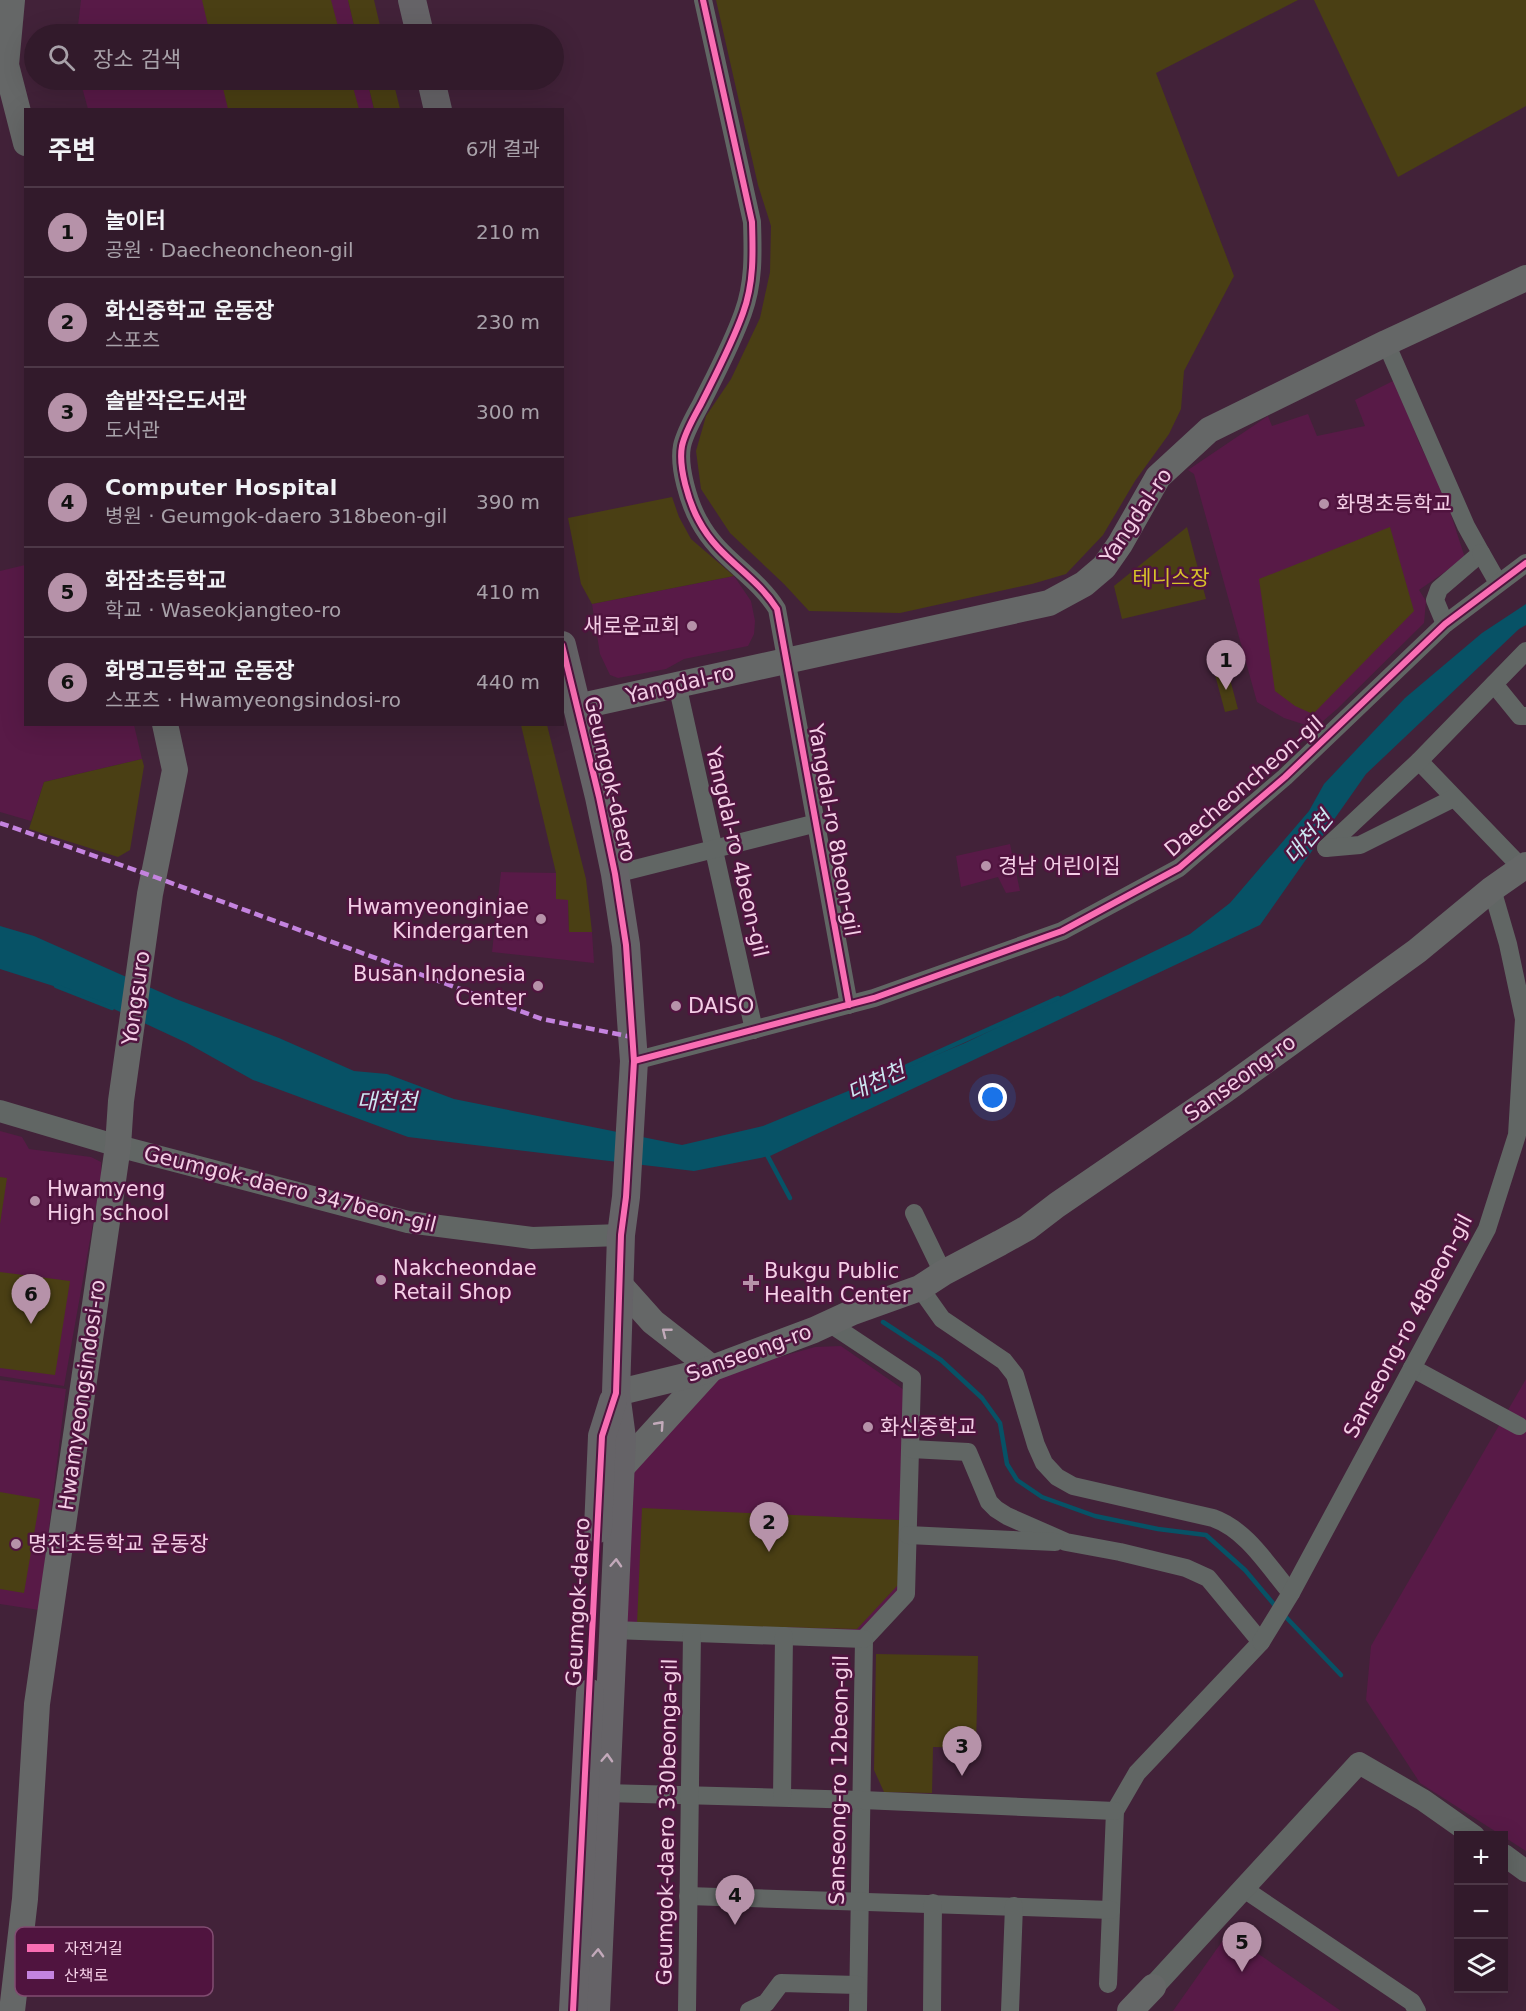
<!DOCTYPE html>
<html lang="ko">
<head>
<meta charset="utf-8">
<style>
	:root { --surface:#321a2b; --page:#3a2333; --text:#f1f3f6; --muted:#a8a1a9; --line:#4d3847; --accent:#b692a9 }
	body { margin:0; font-family:"DejaVu Sans","Noto Sans KR",sans-serif; background:var(--page); color:var(--text) }
	.controls { position:absolute; right:18px; bottom:18px; display:grid; overflow:hidden; border-radius:0px; box-shadow:0 6px 24px #0002 }
	.controls button { width:54px; height:54px; display:grid; place-items:center; padding:0; border:0; border-bottom:2px solid var(--line); background:var(--surface); color:var(--text); font:30px sans-serif }
	.you { position:absolute; left:993px; top:1098px; width:21px; height:21px; margin:-15px; border:4px solid #fff; border-radius:50%; background:#1a73e8; box-shadow:0 0 0 9px #1a73e833 }
	.badge { display:grid; place-items:center; width:39px; height:39px; border-radius:50%; background:var(--accent); color:#111; font-size:20px; font-weight:700 }
	.pin { position:absolute; translate:-50% -50px; filter:drop-shadow(0 2px 3px #0008) }
	.pin::after { content:''; position:absolute; top:32px; width:21px; height:18px; background:inherit; clip-path:polygon(0 0,100% 0,50% 100%) }
	.list { margin:0; padding:0; list-style:none }
	h2 { display:flex; justify-content:space-between; align-items:center; height:78px; margin:0; padding:0 24px; font-size:26px }
	h2 small { font-size:20px; font-weight:400; color:var(--muted) }
	.list li { display:grid; grid-template-columns:39px 1fr auto; gap:18px; align-items:center; box-sizing:border-box; height:90px; padding:0 24px; border-top:2px solid var(--line) }
	.list b { display:block; font-size:22px; white-space:nowrap }
	.list p { margin:0; font-size:20px; white-space:nowrap; color:var(--muted) }
	.list em { font-size:20px; font-style:normal; color:var(--muted) }
	.icon { flex:none; width:33px; height:33px; fill:none; stroke:currentColor; stroke-width:2; stroke-linecap:round; stroke-linejoin:round }
	.map { position:relative; flex:none; width:1526px; height:2011px; overflow:hidden }
	.search { position:absolute; background:var(--surface); box-shadow:0 6px 24px #0002; left:24px; top:24px; width:540px; height:66px; display:flex; align-items:center; gap:15px; box-sizing:border-box; padding:0 21px; border-radius:33px; color:var(--muted); font-size:22px }
	.panel { position:absolute; background:var(--surface); box-shadow:0 6px 24px #0002; left:24px; top:108px; width:540px; height:618px; border-radius:0px }
	.map>svg:first-child { display:block }
	.built { fill:#581a47 }
	.green { fill:#4a3f14 }
	.water { fill:#075266 }
	.lines { fill:none; stroke-linecap:round; stroke-linejoin:round }
	.stream { stroke:#075266; stroke-width:4.5 }
	.minor { stroke:#616664; stroke-width:18 }
	.tertiary { stroke:#616664; stroke-width:22 }
	.secondary { stroke:#656767; stroke-width:26 }
	.primary { stroke:#656367; stroke-width:28 }
	.quiet { stroke:#c483df; stroke-width:4.5; stroke-dasharray:9 4.5; stroke-linecap:butt }
	.cycleway-casing { stroke:#50143f; stroke-width:10 }
	.cycleway { stroke:#f96db3; stroke-width:6 }
	.oneway { stroke:#c2aaba }
	.oneway2 { stroke:#c2a9ba }
	.poi-dot { fill:#b692a9; stroke:#50143f; stroke-width:2 }
	.labels { text-anchor:middle; stroke-width:5; stroke-linejoin:round; paint-order:stroke }
	.poi-label { font-size:21px; fill:#f4cee6; stroke:#50143f; text-anchor:start }
	.street-label { font-size:21px; fill:#f4cee6; stroke:#50143f }
	.park-label { font-size:21px; fill:#d7c22a; stroke:#50143f }
	.water-label { font-size:22px; font-style:italic; fill:#cce7f1; stroke:#50143f }
	.key { fill:#50143f; stroke:#814c71; stroke-width:1.5 }
	.key-label { font-size:16px; fill:#f4cee6 }
</style>
</head>
<body>
<div class="map">
<svg width="1526" height="2011" viewBox="0 0 1526 2011">
	<rect width="100%" height="100%" fill="#422239"/>
	<g class="built">
		<polygon points="81,0 348,0 356,34 77,34"/>
		<polygon points="80,80 367,80 374,109 88,109"/>
		<polygon points="1395,380 1420,445 1444,493 1465,558 1419,590 1426,601 1424,623 1337,709 1315,728 1284,718 1257,702 1194,474 1188,470 1268,416 1272,426 1308,414 1317,436 1365,426 1355,400"/>
		<polygon points="25,565 26,724 134,725 142,759 44,782 31,821 0,812 0,571"/>
		<polygon points="734,576 751,601 755,621 754,634 748,646 684,659 666,669 618,678 610,675 600,654 592,604"/>
		<polygon points="1010,844 1020,891 1006,893 998,877 961,887 956,856"/>
		<polygon points="501,872 556,873 556,899 568,899 569,931 592,932 594,963 492,952"/>
		<polygon points="0,1131 22,1137 29,1149 91,1157 101,1162 101,1178 64,1386 0,1376"/>
		<polygon points="841,1346 904,1390 902,1590 863,1633 619,1623 628,1477 720,1374 815,1347"/>
		<polygon points="1526,1379 1526,1851 1420,1783 1366,1700 1371,1646"/>
		<polygon points="0,1380 66,1389 39,1610 0,1604"/>
		<polygon points="1228,1933 1341,2011 1173,2011"/>
	</g>
	<g class="green">
		<polygon points="202,0 331,0 340,34 210,34"/>
		<polygon points="348,0 374,0 382,34 356,34"/>
		<polygon points="716,0 1298,0 1156,73 1234,276 1184,371 1181,409 1169,434 1135,481 1103,535 1066,574 1032,584 900,613 809,611 784,584 730,533 701,489 696,451 706,416 731,379 760,318 770,272 771,226 758,185"/>
		<polygon points="1314,0 1526,0 1526,106 1398,177"/>
		<polygon points="221,80 351,80 359,109 228,109"/>
		<polygon points="367,80 393,80 400,109 374,109"/>
		<polygon points="672,497 679,517 691,539 734,576 592,604 581,584 568,518"/>
		<polygon points="1187,527 1206,599 1122,619 1114,586"/>
		<polygon points="1390,527 1414,611 1313,714 1295,706 1275,691 1259,579"/>
		<polygon points="1227,668 1238,709 1225,712 1214,671"/>
		<polygon points="521,725 547,725 586,879 592,932 569,932 568,900 556,899 556,873"/>
		<polygon points="142,759 144,766 130,850 118,857 29,829 44,782"/>
		<polygon points="0,1177 7,1178 0,1224"/>
		<polygon points="0,1272 70,1281 55,1375 0,1368"/>
		<polygon points="0,1492 40,1499 24,1593 0,1589"/>
		<polygon points="642,1508 899,1520 898,1585 857,1629 637,1624"/>
		<polygon points="876,1654 978,1656 976,1748 933,1747 932,1793 884,1792 874,1770"/>
	</g>
	<polygon class="water" points="1526,604 1526,625 1519,629 1366,774 1260,925 770,1156 694,1171 408,1137 253,1080 187,1043 88,997 0,969 0,926 34,936 176,999 279,1038 354,1071 387,1074 454,1099 682,1145 763,1126 965,1043 1190,934 1230,903 1309,811 1324,784 1405,698 1482,633"/>
	<g class="lines">
		<g class="stream">
			<polyline points="56,986 112,1008"/>
			<polyline points="907,1066 1058,998"/>
			<polyline points="766,1153 790,1198"/>
			<polyline points="883,1322 941,1360 982,1398 1000,1423 1007,1464 1017,1480 1042,1497 1095,1516 1158,1529 1206,1535 1245,1570 1277,1608"/>
			<polyline points="1283,1614 1341,1675"/>
		</g>
		<g class="minor">
			<path d="M 703,0 L 752,222 C 753,253 754,283 743,313 C 732,344 716,374 701,404 C 694,417 685,432 682,446 C 678,467 689,503 699,521 C 719,559 755,574 777,609 L 849,1005"/>
			<polyline points="1386,343 1466,526 1481,553 1439,589 1435,600 1445,624"/>
			<polyline points="1481,553 1498,583"/>
			<polyline points="677,684 754,1030"/>
			<polyline points="1494,684 1520,716 1526,716"/>
			<polyline points="1419,761 1522,868"/>
			<polyline points="1326,848 1419,761 1526,651"/>
			<polyline points="1326,848 1360,845 1454,798"/>
			<polyline points="615,874 817,823"/>
			<polyline points="634,1061 874,998 1062,931 1179,868 1285,777 1445,624 1526,563"/>
			<polyline points="914,1213 943,1273"/>
			<path d="M 920,1288 L 942,1319 L 1004,1361 L 1015,1375 L 1036,1445 L 1044,1463 L 1057,1477 L 1073,1486 L 1213,1518 C 1247,1530 1268,1566 1291,1593"/>
			<polyline points="829,1323 912,1378 906,1594 864,1639 858,2011"/>
			<polyline points="1412,1368 1519,1426"/>
			<polyline points="911,1449 968,1452 989,1502 996,1509 1007,1516 1066,1542 1120,1552 1186,1568 1208,1578 1261,1642 1137,1773 1115,1811 1108,1984"/>
			<polyline points="908,1535 1055,1542"/>
			<polyline points="613,1630 864,1639"/>
			<polyline points="1261,1642 1291,1593 1487,1229 1517,1135 1524,1019 1508,944 1492,889"/>
			<polyline points="605,1793 862,1800 1115,1811"/>
			<polyline points="782,1797 784,1636"/>
			<polyline points="1244,1889 1412,2002 1417,2011"/>
			<polyline points="688,1896 1111,1910"/>
			<polyline points="687,2011 692,1633"/>
			<polyline points="749,2011 766,2003 781,1983 858,1985"/>
			<polyline points="932,2011 933,1903"/>
			<polyline points="1010,2011 1014,1906"/>
		</g>
		<g class="tertiary">
			<polyline points="0,1111 118,1146 408,1222 532,1238 621,1235"/>
			<polyline points="1504,1855 1526,1871"/>
			<polyline points="1153,1987 1359,1763 1423,1800 1474,1836"/>
		</g>
		<g class="secondary">
			<polyline points="12,0 6,65 26,143"/>
			<polyline points="577,707 1049,603 1084,584 1104,567 1120,544 1158,477 1209,430 1386,343 1526,278"/>
			<polyline points="619,1284 653,1322 712,1368 621,1468"/>
			<polyline points="616,1393 702,1372 814,1330 853,1312 920,1288 943,1273 1000,1243 1027,1228 1057,1205 1225,1090 1417,951 1492,889 1526,865"/>
			<polyline points="12,2011 25,1899 37,1704 118,1146 121,1101 150,894 175,770 165,724"/>
			<polyline points="1130,2011 1153,1987"/>
		</g>
		<g class="primary">
			<polyline points="412,0 420,34"/>
			<polyline points="431,80 438,110"/>
			<polyline points="562,645 599,797 615,874 626,945 631,1020 634,1061 626,1197 621,1235 616,1393 622,1438 596,2011"/>
			<polyline points="598,1529 602,1436 613,1401"/>
			<polyline points="573,2011 590,1693"/>
		</g>
		<polyline class="quiet" points="0,823 155,877 542,1019 632,1037"/>
		<defs>
			<g id="cycleway">
				<path d="M 703,0 L 752,222 C 753,253 754,283 743,313 C 732,344 716,374 701,404 C 694,417 685,432 682,446 C 678,467 689,503 699,521 C 719,559 755,574 777,609 L 849,1005"/>
				<polyline points="562,645 599,797 615,874 626,945 634,1061 626,1197 621,1235 616,1393 602,1436 573,2011"/>
				<polyline points="634,1061 874,998 1062,931 1179,868 1285,777 1445,624 1526,563"/>
			</g>
		</defs>
		<use href="#cycleway" class="cycleway-casing"/>
		<use href="#cycleway" class="cycleway"/>
	</g>
	<defs><path id="oneway-chevron" d="M-2-3.5L2.5 0L-2 3.5" fill="none" stroke-width="1.6" stroke-linecap="round" stroke-linejoin="round" transform="scale(1.5)"/></defs>
	<g class="oneway">
		<use href="#oneway-chevron" transform="translate(666 1332) rotate(-142)"/>
		<use href="#oneway-chevron" transform="translate(660 1425) rotate(-48)"/>
	</g>
	<g class="oneway2">
		<use href="#oneway-chevron" transform="translate(616 1563) rotate(-87)"/>
		<use href="#oneway-chevron" transform="translate(607 1758) rotate(-87)"/>
		<use href="#oneway-chevron" transform="translate(598 1953) rotate(-88)"/>
	</g>
	<g class="poi-dot">
		<circle cx="1324" cy="504" r="6"/>
		<circle cx="692" cy="626" r="6"/>
		<circle cx="986" cy="866" r="6"/>
		<circle cx="541" cy="919" r="6"/>
		<circle cx="538" cy="986" r="6"/>
		<circle cx="676" cy="1006" r="6"/>
		<circle cx="35" cy="1201" r="6"/>
		<circle cx="381" cy="1280" r="6"/>
		<path d="M748 1274h6v6h6v6h-6v6h-6v-6h-6v-6h6z"/>
		<circle cx="868" cy="1427" r="6"/>
		<circle cx="16" cy="1544" r="6"/>
	</g>
	<g class="labels">
		<g class="poi-label">
			<text x="1336" y="511">화명초등학교</text>
			<text x="680" y="633" text-anchor="end">새로운교회</text>
			<text x="998" y="873">경남 어린이집</text>
			<text x="529" y="914" text-anchor="end">Hwamyeonginjae<tspan x="529" dy="24">Kindergarten</tspan></text>
			<text x="526" y="981" text-anchor="end">Busan Indonesia<tspan x="526" dy="24">Center</tspan></text>
			<text x="688" y="1013">DAISO</text>
			<text x="47" y="1196">Hwamyeng<tspan x="47" dy="24">High school</tspan></text>
			<text x="393" y="1275">Nakcheondae<tspan x="393" dy="24">Retail Shop</tspan></text>
			<text x="764" y="1278">Bukgu Public<tspan x="764" dy="24">Health Center</tspan></text>
			<text x="880" y="1434">화신중학교</text>
			<text x="28" y="1551">명진초등학교 운동장</text>
		</g>
		<g class="street-label">
			<text transform="translate(1136 516) rotate(-56)" y="7">Yangdal-ro</text>
			<text transform="translate(680 684) rotate(-13)" y="7">Yangdal-ro</text>
			<text transform="translate(610 779) rotate(77)" y="7">Geumgok-daero</text>
			<text transform="translate(1244 786) rotate(-41)" y="7">Daecheoncheon-gil</text>
			<text transform="translate(834 830) rotate(80)" y="7">Yangdal-ro 8beon-gil</text>
			<text transform="translate(737 852) rotate(77)" y="7">Yangdal-ro 4beon-gil</text>
			<text transform="translate(136 998) rotate(-82)" y="7">Yongsuro</text>
			<text transform="translate(1240 1078) rotate(-36)" y="7">Sanseong-ro</text>
			<text transform="translate(290 1189) rotate(14)" y="7">Geumgok-daero 347beon-gil</text>
			<text transform="translate(1408 1326) rotate(-62)" y="7">Sanseong-ro 48beon-gil</text>
			<text transform="translate(749 1353) rotate(-20)" y="7">Sanseong-ro</text>
			<text transform="translate(82 1395) rotate(-82)" y="7">Hwamyeongsindosi-ro</text>
			<text transform="translate(578 1602) rotate(-87)" y="7">Geumgok-daero</text>
			<text transform="translate(839 1780) rotate(-89)" y="7">Sanseong-ro 12beon-gil</text>
			<text transform="translate(667 1822) rotate(-89)" y="7">Geumgok-daero 330beonga-gil</text>
		</g>
		<g class="park-label">
			<text x="1171" y="585">테니스장</text>
		</g>
		<g class="water-label">
			<text transform="translate(1308 837) rotate(-50)" y="8">대천천</text>
			<text transform="translate(876 1081) rotate(-25)" y="8">대천천</text>
			<text x="387" y="1109">대천천</text>
		</g>
	</g>
	<rect x="15" y="1927" width="198" height="69" rx="9" class="key"/>
	<rect x="27" y="1944" width="27" height="8" fill="#f96db3"/>
	<rect x="27" y="1971" width="27" height="8" fill="#c483df"/>
	<g class="key-label">
		<text x="64" y="1954">자전거길</text>
		<text x="64" y="1981">산책로</text>
	</g>
</svg>
<div class="controls">
<button>+</button>
<button>−</button>
<button><svg class="icon" aria-label="layers" viewBox="0 0 24 24"><path d="M12 4l9 5-9 5-9-5zM3 14l9 5 9-5"/></svg></button>
</div>
<div class="you"></div>
<div class="pin badge" style="left:1226px;top:690px">1</div>
<div class="pin badge" style="left:769px;top:1552px">2</div>
<div class="pin badge" style="left:962px;top:1776px">3</div>
<div class="pin badge" style="left:735px;top:1925px">4</div>
<div class="pin badge" style="left:1242px;top:1972px">5</div>
<div class="pin badge" style="left:31px;top:1324px">6</div>
<div class="search"><svg class="icon" aria-label="search" viewBox="0 0 24 24"><circle cx="10" cy="10" r="6"/><path d="M15 15l6 6"/></svg>장소 검색</div>
<section class="panel">
<h2>주변<small>6개 결과</small></h2>
<ul class="list">
<li><span class="badge">1</span><div><b>놀이터</b><p>공원 · Daecheoncheon-gil</p></div><em>210 m</em></li>
<li><span class="badge">2</span><div><b>화신중학교 운동장</b><p>스포츠</p></div><em>230 m</em></li>
<li><span class="badge">3</span><div><b>솔밭작은도서관</b><p>도서관</p></div><em>300 m</em></li>
<li><span class="badge">4</span><div><b>Computer Hospital</b><p>병원 · Geumgok-daero 318beon-gil</p></div><em>390 m</em></li>
<li><span class="badge">5</span><div><b>화잠초등학교</b><p>학교 · Waseokjangteo-ro</p></div><em>410 m</em></li>
<li><span class="badge">6</span><div><b>화명고등학교 운동장</b><p>스포츠 · Hwamyeongsindosi-ro</p></div><em>440 m</em></li>
</ul>
</section>
</div>
</body>
</html>
